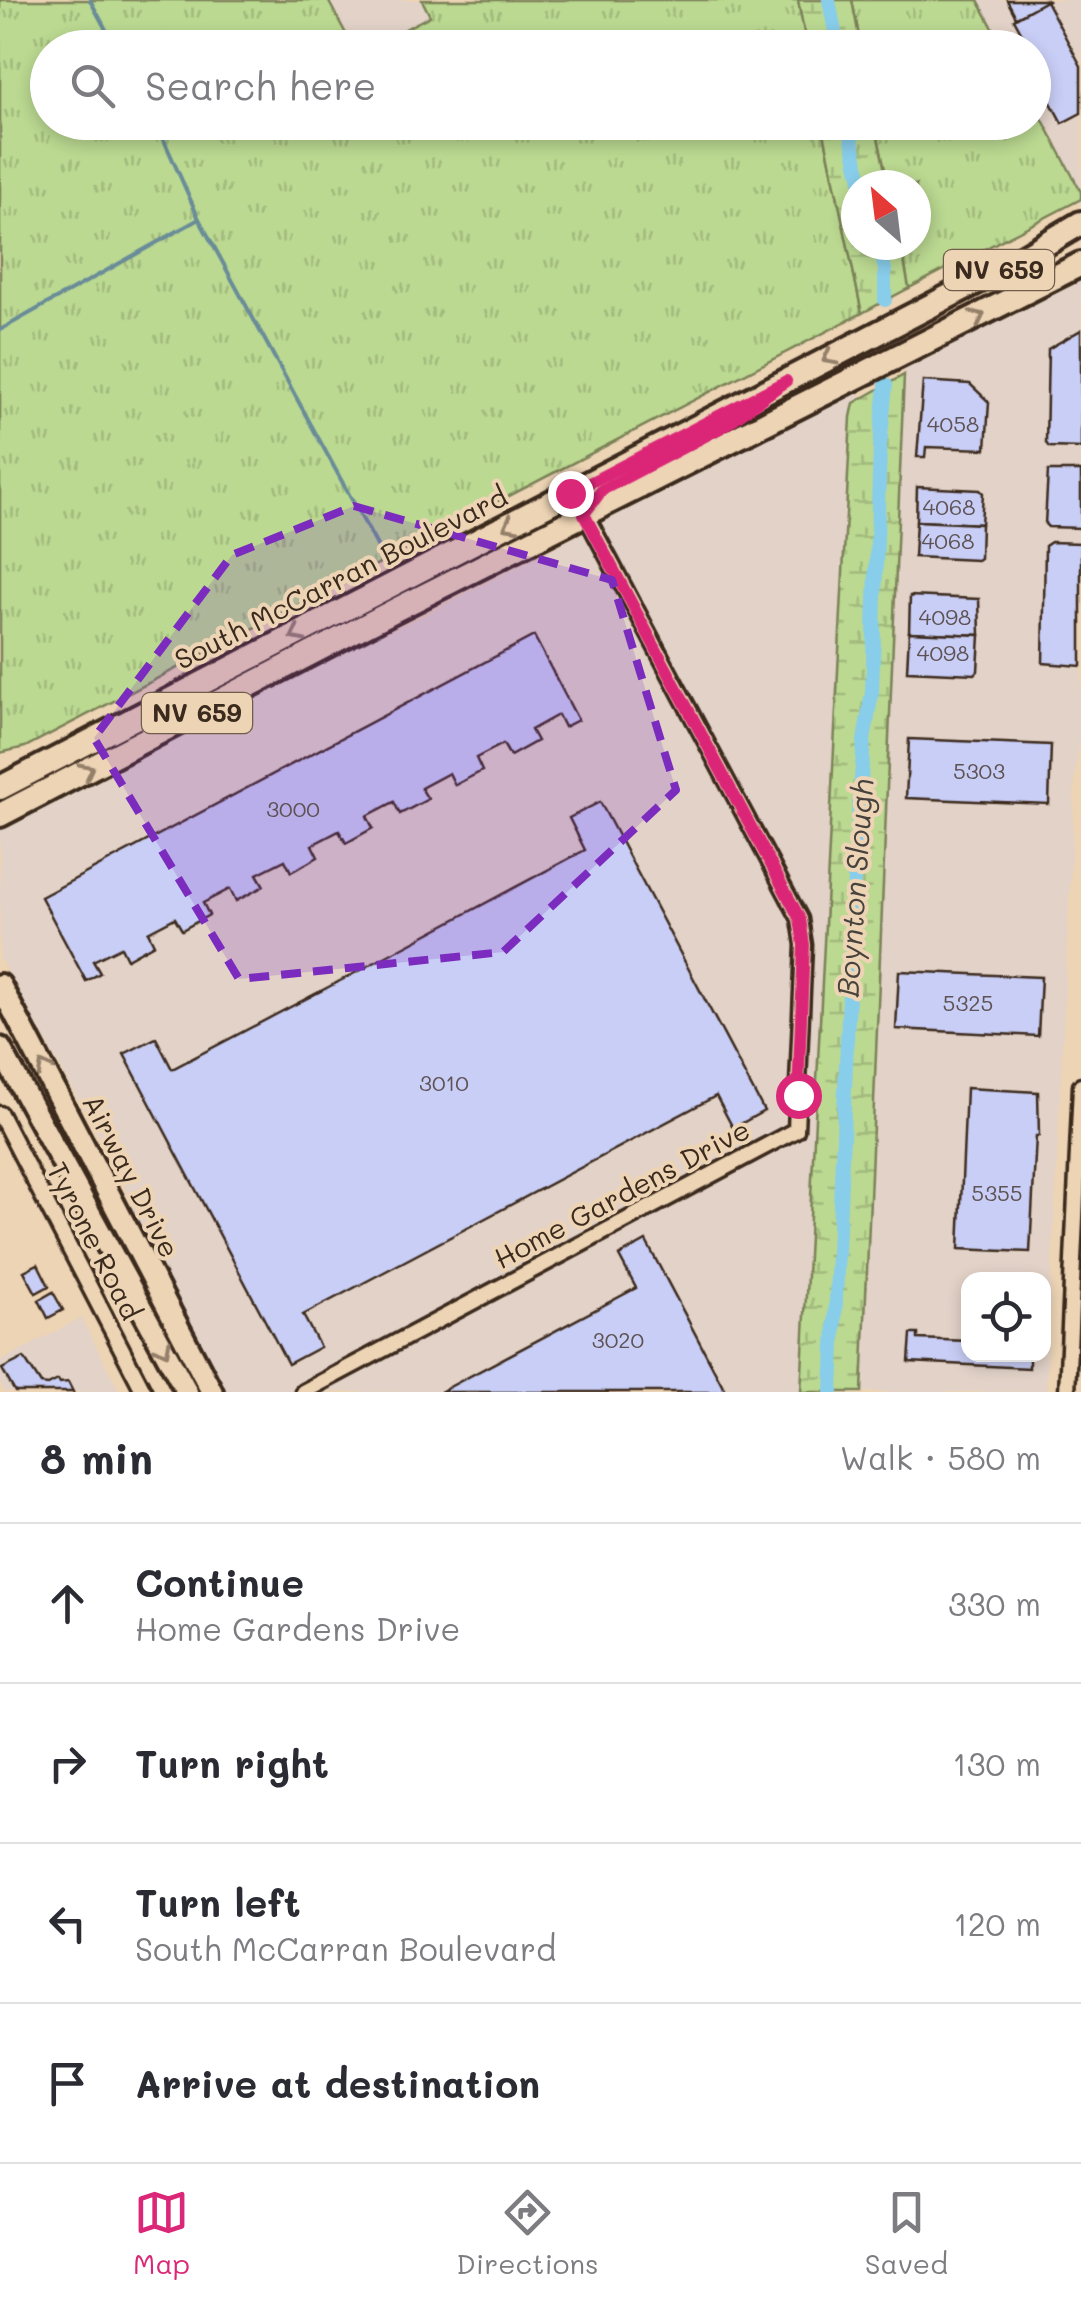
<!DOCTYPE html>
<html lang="en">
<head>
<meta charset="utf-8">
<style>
	:root { --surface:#fff; --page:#f7f7f7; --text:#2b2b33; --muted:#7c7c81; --line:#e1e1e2; --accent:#db2777 }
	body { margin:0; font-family:Mali,sans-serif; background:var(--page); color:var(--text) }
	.controls { position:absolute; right:30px; bottom:30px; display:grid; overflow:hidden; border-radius:20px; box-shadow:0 5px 15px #0003 }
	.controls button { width:90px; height:90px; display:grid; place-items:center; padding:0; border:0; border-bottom:2px solid var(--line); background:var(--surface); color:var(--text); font:50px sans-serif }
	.compass { position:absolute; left:841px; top:170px; width:90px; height:90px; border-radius:50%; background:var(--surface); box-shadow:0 5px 15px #0003; rotate:332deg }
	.stop { position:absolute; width:30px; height:30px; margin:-22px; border:8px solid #db2777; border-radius:50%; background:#fff }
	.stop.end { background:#db2777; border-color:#fff; box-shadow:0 2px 10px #0008 }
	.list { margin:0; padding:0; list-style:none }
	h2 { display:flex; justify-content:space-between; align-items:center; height:130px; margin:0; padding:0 40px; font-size:42px }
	h2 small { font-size:32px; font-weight:400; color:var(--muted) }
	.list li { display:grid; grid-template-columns:65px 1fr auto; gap:30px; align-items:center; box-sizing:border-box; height:160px; padding:0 40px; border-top:2px solid var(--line) }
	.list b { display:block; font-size:38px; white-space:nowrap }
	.list p { margin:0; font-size:32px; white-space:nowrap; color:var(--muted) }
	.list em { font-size:32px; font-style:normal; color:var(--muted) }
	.icon { flex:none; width:55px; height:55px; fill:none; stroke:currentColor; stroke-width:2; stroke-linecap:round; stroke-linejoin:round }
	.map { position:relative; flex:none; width:1081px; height:1392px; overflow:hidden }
	.search { position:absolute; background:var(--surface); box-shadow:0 5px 15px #0003; left:30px; right:30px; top:30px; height:110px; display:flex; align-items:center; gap:25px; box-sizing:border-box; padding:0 35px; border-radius:55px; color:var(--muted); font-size:38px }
	.sheet { height:770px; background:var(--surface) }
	nav { display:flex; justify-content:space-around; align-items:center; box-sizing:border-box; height:140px; border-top:2px solid var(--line); background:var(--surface); font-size:28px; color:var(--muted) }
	nav a { display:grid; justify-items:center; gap:5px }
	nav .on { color:var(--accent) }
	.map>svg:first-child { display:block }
	.built { fill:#e2d2c8; fill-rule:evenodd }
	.grass { fill:url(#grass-tufts); stroke:#7b8258; stroke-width:2.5 }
	.wetland { fill:url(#wetland-marsh); stroke:#7b8258; stroke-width:2.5 }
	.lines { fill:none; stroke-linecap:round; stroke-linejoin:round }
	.stream { stroke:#698c98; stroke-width:4 }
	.canal { stroke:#88cdea; stroke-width:14 }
	.building { fill:#c9cef6; stroke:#3b2a1e; stroke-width:2.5 }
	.minor-casing { stroke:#3b2a1e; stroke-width:21 }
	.secondary-casing { stroke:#3b2a1e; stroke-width:28 }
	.primary-casing { stroke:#3b2a1e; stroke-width:30 }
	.minor { stroke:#edd4b5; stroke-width:14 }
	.secondary { stroke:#edd4b5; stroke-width:20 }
	.primary { stroke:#edd4b5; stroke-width:22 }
	.oneway { stroke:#947f6a }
	.route { stroke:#db2777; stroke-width:12 }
	.marked { fill:#7b2cbf; fill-opacity:0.2; stroke:#7b2cbf; stroke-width:8; stroke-dasharray:20 12; stroke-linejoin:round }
	.labels { text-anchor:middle; stroke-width:8; stroke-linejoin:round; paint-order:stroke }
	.number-label { font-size:22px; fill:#5e5354 }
	.shield { fill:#edd4b5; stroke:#705d4b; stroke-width:2.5 }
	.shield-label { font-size:25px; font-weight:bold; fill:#3b2a1e }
	.street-label { font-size:28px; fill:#3b2a1e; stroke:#edd4b5 }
	.water-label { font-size:30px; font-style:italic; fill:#47423d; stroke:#edd4b5 }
</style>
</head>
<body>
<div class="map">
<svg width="1081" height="1392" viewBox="0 0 1081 1392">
	<defs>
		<pattern id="grass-tufts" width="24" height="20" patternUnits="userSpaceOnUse" patternTransform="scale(2.5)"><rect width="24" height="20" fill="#bbd991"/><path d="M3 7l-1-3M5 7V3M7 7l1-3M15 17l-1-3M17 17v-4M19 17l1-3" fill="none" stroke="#a2ba7d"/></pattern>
		<pattern id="wetland-marsh" width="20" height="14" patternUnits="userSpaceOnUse" patternTransform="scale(2.5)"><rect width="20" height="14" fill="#bbd991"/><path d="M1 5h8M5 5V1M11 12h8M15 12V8" fill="none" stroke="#a2ba7d"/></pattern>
	</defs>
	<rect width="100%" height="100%" fill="#edd4b5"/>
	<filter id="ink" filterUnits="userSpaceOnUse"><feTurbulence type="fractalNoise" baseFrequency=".01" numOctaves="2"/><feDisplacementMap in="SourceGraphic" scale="20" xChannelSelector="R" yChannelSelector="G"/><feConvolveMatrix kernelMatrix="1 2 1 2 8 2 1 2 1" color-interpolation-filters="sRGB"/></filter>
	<g filter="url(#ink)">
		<g class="built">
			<polygon points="332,0 422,0 430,15 368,47 353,47 329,2"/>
			<polygon points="978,0 1081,0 1081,192 1034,103 1034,48 1003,47"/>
			<path d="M 1081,278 L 1081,724 L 1075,775 L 1046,1392 L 862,1392 L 904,369 ZM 968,1280 L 1044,1280 L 1044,1354 L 968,1354 Z"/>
			<polygon points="861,386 813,1392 224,1392 144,1240 122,1179 0,958 0,829 335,654 423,616"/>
			<polygon points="81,1318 120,1392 5,1392 0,1383 0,1362"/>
		</g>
		<g class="grass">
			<polygon points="0,0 332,0 329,2 353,47 48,48 48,122 822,123 862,313 25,747 0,753"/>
			<polygon points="422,0 798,0 807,47 368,48 430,16"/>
			<polygon points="852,0 978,0 1003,47 861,47"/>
			<polygon points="1034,103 1081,192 1081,199 909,288 901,245 916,245 916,185 888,185 875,123 1034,122"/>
		</g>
		<g class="wetland">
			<polygon points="798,0 852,0 861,47 807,47"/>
			<polygon points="822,123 875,123 888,185 856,185 856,245 901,245 909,288 862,313"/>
			<polygon points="904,375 862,1392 801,1392 851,417 854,403"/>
		</g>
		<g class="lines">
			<g class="stream">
				<polyline points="90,0 116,48"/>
				<polyline points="156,122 199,219 382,555"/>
				<polyline points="0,330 199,219"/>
			</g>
			<g class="canal">
				<polyline points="829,0 838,48"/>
				<polyline points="848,122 862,185"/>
				<polyline points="879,245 885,270 885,300"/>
				<polyline points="832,1392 855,854 864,741 872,692 880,446 886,385"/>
			</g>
		</g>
		<g class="building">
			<polygon points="1007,0 1047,0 1048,1 1016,17"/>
			<polygon points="1046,1 1081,66 1081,113 1062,123 1034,71 1034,48 1030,48 1014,19"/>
			<polygon points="1081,330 1081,448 1049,447 1046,443 1048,349"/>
			<polygon points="923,381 970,384 989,402 986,449 926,447 925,457 917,457"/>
			<polygon points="1048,471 1081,471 1081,528 1048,527 1045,524"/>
			<polygon points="917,487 980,490 983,493 981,524 916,521"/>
			<polygon points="916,521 981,524 980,558 977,560 914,557"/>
			<polygon points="1051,542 1081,543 1081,666 1043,663 1045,546"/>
			<polygon points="910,596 979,599 980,635 909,632"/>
			<polygon points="909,632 980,635 978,671 975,674 907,671"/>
			<polygon points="534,636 578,720 564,727 558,715 531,730 537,741 510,756 503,744 476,758 482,771 455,785 449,773 421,788 428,799 400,814 394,802 367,816 373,828 346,843 339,831 312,845 318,857 291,872 285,860 257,874 264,886 236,901 230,889 203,903 209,915 182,930 175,918 148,932 154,944 127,959 121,947 93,961 100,973 86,981 41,897"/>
			<polygon points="909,739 1051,745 1049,804 906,798"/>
			<polygon points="600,802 764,1111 733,1128 716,1096 386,1271 303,1315 320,1347 288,1364 124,1054 156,1038 172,1069 338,982 585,850 569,818"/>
			<polygon points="899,971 1041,977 1038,1036 896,1029"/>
			<polygon points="966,1088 1038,1092 1039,1136 1036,1136 1030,1252 959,1249"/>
			<polygon points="646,1241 726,1392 440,1392 636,1288 619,1256"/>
			<polygon points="38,1264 49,1286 36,1293 24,1271"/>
			<polygon points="53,1292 63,1310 48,1318 39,1300"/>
			<polygon points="911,1334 918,1334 918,1339 968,1341 968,1354 1029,1354 1029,1368 909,1362"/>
			<polygon points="24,1358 41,1384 48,1385 58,1380 60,1383 68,1382 73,1392 15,1392 2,1369"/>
		</g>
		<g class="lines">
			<defs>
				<g id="minor">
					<polyline points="0,1114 144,1392"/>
					<polyline points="303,1392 796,1130 804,945 800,919 585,514"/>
					<polyline points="1067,1392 1081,1086"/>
				</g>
				<g id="secondary">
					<polyline points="0,985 212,1392"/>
					<polyline points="0,1048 187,1392"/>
				</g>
				<g id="primary">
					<polyline points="0,788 1017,261 1081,223"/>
					<polyline points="0,815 395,610 1081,264"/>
				</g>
			</defs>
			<use href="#minor" class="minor-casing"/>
			<use href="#secondary" class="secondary-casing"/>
			<use href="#primary" class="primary-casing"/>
			<use href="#minor" class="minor"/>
			<use href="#secondary" class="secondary"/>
			<use href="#primary" class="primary"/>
		</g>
		<defs><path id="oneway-chevron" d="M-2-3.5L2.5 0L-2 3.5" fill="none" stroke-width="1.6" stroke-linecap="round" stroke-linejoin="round" transform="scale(2.5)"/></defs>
		<g class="oneway">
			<use href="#oneway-chevron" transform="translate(978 317) rotate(-27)"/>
			<use href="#oneway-chevron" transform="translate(829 358) rotate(152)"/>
			<use href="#oneway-chevron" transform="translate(510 525) rotate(152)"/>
			<use href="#oneway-chevron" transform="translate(297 635) rotate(153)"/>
			<use href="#oneway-chevron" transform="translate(87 770) rotate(-27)"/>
			<use href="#oneway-chevron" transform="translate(44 1068) rotate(-118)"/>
			<use href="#oneway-chevron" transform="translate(164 1349) rotate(62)"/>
		</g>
	</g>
	<g class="lines" filter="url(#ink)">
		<polyline class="route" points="570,493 786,381 724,426 602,490 584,514 800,919 804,945 798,1095"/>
	</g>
	<path class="marked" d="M 354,506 L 612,580 L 676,790 L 503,952 L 239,979 L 94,738 L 232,555 Z"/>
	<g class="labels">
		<g class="number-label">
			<text x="953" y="432">4058</text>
			<text x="949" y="515">4068</text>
			<text x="948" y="549">4068</text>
			<text x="945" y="625">4098</text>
			<text x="943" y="661">4098</text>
			<text x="979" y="779">5303</text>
			<text x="293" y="817">3000</text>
			<text x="968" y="1011">5325</text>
			<text x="444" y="1091">3010</text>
			<text x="997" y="1201">5355</text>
			<text x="618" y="1348">3020</text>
		</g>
		<g class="shield">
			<rect x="944" y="250" width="110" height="40" rx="8"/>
			<rect x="142" y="693" width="110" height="40" rx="8"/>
		</g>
		<g class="shield-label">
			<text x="999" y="279">NV 659</text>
			<text x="197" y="722">NV 659</text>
		</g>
		<g class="street-label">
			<text transform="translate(341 578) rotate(-27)" y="10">South McCarran Boulevard</text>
			<text transform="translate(131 1176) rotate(63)" y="10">Airway Drive</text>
			<text transform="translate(622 1194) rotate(-28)" y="10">Home Gardens Drive</text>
			<text transform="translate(94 1241) rotate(63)" y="10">Tyrone Road</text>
		</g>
		<g class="water-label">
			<text transform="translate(856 888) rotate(-86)" y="10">Boynton Slough</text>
		</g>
	</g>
</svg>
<div class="controls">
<button><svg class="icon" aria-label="locate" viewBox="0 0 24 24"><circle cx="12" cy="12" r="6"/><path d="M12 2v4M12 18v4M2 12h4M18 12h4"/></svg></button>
</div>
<svg class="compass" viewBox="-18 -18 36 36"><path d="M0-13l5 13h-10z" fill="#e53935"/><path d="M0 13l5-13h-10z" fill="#7c7c81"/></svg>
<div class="stop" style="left:798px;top:1095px"></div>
<div class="stop end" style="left:570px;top:493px"></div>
<div class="search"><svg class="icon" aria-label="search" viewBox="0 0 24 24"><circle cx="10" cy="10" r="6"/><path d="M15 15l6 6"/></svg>Search here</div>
</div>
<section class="sheet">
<h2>8 min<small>Walk · 580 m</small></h2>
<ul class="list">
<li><svg class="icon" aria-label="ahead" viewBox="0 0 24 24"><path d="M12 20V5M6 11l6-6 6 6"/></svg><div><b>Continue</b><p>Home Gardens Drive</p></div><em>330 m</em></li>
<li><svg class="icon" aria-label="right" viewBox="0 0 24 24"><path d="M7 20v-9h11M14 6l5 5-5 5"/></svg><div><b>Turn right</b></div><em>130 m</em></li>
<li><svg class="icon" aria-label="left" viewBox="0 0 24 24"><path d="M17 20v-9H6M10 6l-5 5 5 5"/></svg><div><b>Turn left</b><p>South McCarran Boulevard</p></div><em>120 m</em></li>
<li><svg class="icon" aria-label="arrive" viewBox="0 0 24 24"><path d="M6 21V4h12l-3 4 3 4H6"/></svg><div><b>Arrive at destination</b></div></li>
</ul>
</section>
<nav>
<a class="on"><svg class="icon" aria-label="map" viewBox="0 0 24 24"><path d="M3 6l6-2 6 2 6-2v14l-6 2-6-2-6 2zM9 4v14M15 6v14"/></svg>Map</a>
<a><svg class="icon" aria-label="directions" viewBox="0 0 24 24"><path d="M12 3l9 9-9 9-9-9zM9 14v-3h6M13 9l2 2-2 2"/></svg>Directions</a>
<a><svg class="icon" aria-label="saved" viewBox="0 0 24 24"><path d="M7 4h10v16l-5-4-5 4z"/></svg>Saved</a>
</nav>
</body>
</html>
